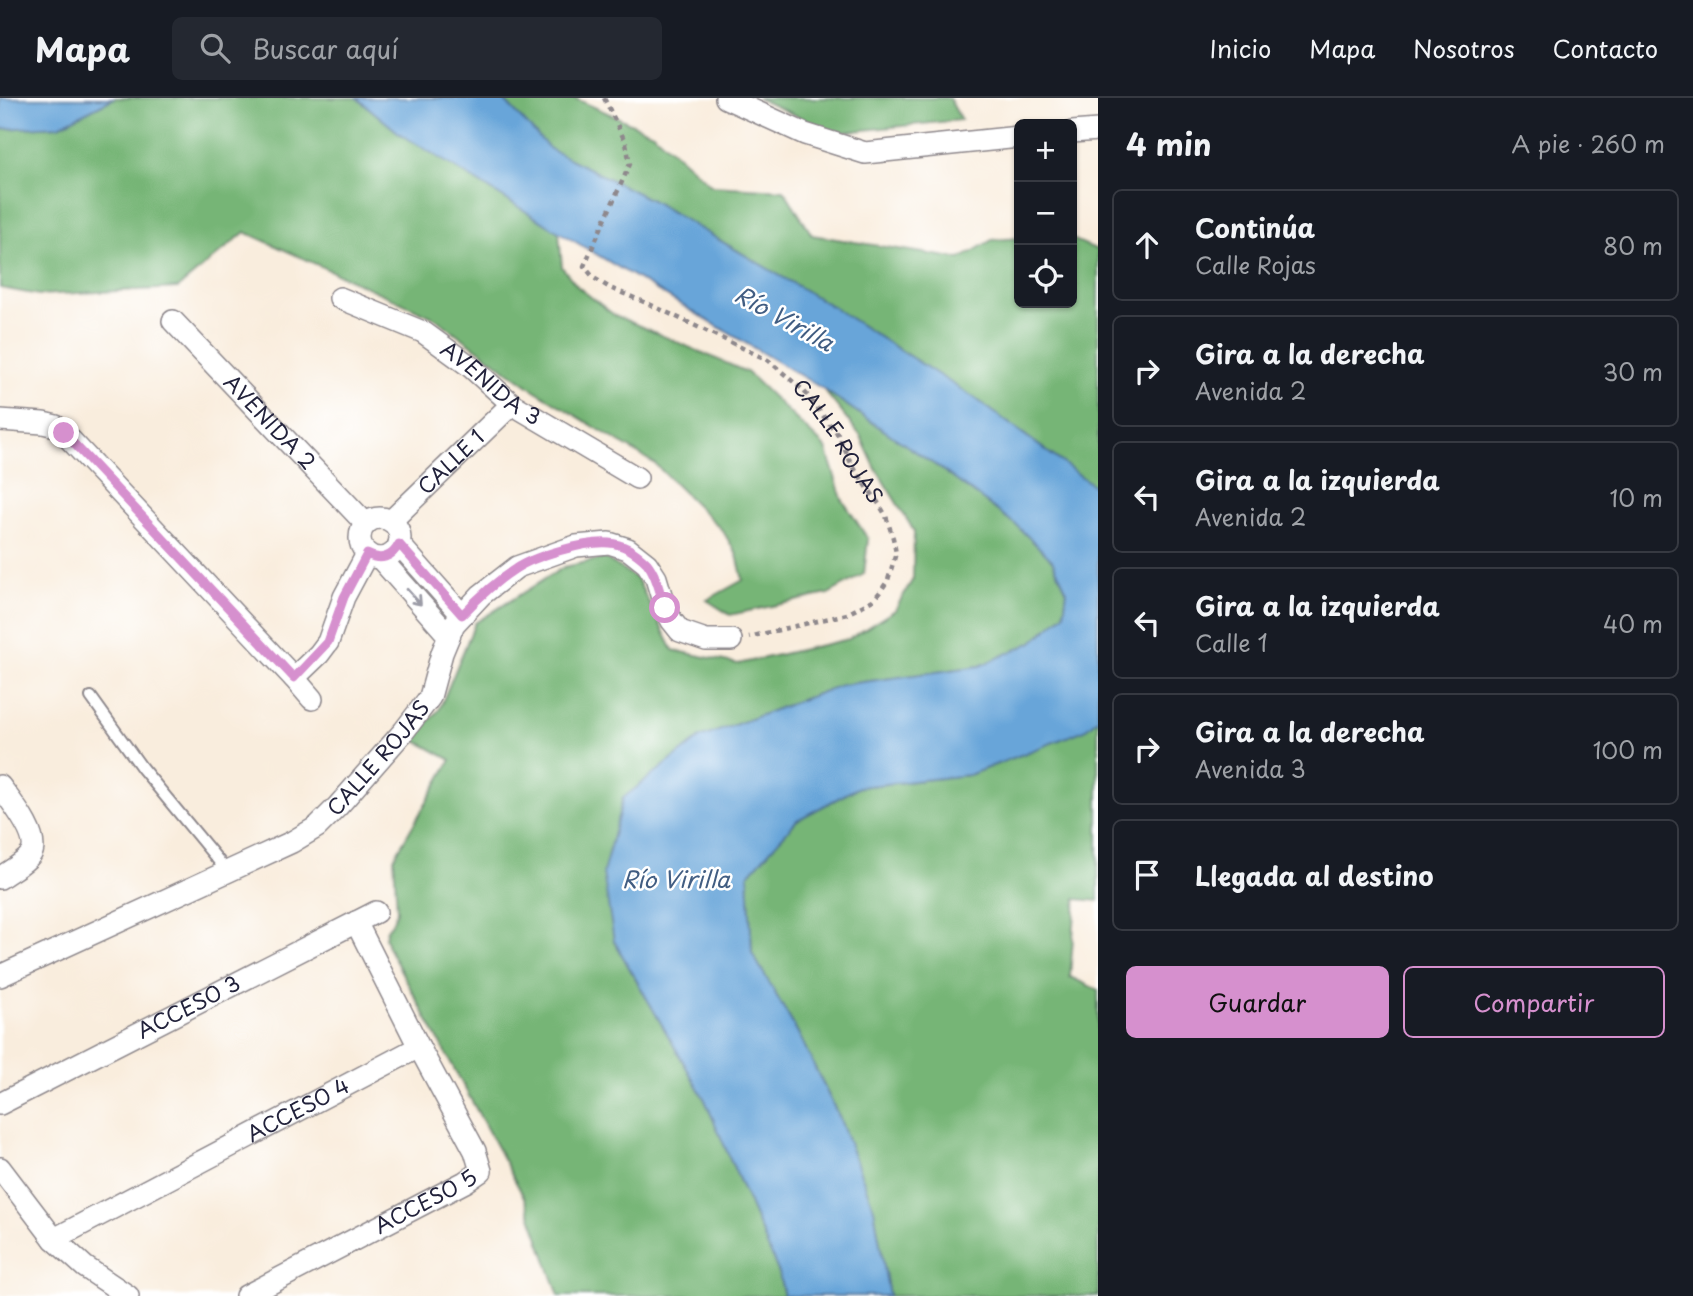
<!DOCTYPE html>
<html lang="es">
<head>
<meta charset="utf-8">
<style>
	:root { --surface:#171b24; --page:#242831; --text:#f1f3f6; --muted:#9ea1a6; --line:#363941; --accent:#d690ce }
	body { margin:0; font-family:"Playpen Sans",sans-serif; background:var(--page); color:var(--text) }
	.controls { position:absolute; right:21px; top:21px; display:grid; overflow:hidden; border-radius:10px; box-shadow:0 2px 5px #0004 }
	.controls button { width:63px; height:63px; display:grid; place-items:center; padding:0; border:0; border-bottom:2px solid var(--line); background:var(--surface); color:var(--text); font:35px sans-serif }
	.stop { position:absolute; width:21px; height:21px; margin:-16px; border:5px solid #d690ce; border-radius:50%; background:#fff }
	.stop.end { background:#d690ce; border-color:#fff; box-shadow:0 2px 7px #0008 }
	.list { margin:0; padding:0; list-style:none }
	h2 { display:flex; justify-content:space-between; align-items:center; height:91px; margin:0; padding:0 28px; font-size:30px }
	h2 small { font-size:23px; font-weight:400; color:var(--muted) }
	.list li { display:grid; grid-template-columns:46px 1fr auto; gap:21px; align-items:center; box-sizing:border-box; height:112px; margin:0 14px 14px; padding:0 14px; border:2px solid var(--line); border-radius:10px }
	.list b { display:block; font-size:26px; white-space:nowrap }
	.list p { margin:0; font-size:23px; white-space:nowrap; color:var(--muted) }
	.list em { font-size:23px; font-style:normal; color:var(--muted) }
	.actions { display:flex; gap:14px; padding:21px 28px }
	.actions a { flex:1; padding:16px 0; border:2px solid var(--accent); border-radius:10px; text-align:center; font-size:24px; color:var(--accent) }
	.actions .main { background:var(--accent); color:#111 }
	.icon { flex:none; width:38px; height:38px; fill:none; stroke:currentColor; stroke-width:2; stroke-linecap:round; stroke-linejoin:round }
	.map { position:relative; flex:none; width:1098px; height:1198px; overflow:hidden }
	header { display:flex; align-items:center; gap:42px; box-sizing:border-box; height:98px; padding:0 35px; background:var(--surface); border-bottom:2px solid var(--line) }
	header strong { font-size:33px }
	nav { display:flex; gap:38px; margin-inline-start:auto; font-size:24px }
	.search { width:490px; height:63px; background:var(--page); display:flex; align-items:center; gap:18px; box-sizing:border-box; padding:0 24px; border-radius:10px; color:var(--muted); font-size:26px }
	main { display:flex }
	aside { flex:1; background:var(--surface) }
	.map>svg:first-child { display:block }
	.forest { fill:#76b576; stroke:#4c6c58; stroke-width:2 }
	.water { fill:#67a5d9; stroke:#44648a; stroke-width:2 }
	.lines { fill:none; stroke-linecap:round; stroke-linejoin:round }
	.lane-casing { stroke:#8e888c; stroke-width:14 }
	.street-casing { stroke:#8e888c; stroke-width:24 }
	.path { stroke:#8e888c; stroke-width:4.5; stroke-dasharray:5 5; stroke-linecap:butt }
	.lane { stroke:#fff; stroke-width:10 }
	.street { stroke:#fff; stroke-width:21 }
	.oneway { stroke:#9c9ca7 }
	.route { stroke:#d690ce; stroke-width:9 }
	.labels { text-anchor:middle; stroke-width:5; stroke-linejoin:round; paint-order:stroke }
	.street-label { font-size:21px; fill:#22223b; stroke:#fff }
	.water-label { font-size:23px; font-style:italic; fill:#415d82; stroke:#fff }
</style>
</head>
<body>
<header>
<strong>Mapa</strong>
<div class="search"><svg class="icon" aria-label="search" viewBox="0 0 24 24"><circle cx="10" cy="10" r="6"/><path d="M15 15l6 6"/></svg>Buscar aquí</div>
<nav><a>Inicio</a><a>Mapa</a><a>Nosotros</a><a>Contacto</a></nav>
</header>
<main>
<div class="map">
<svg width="1098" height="1198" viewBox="0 0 1098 1198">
	<rect width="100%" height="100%" fill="#fff"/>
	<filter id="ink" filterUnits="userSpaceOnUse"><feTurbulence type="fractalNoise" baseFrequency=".0143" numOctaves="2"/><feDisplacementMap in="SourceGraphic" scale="14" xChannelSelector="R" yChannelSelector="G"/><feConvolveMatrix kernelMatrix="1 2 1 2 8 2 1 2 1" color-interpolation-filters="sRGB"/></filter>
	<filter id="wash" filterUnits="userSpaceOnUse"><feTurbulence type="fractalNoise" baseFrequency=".00686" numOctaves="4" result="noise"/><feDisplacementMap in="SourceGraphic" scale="28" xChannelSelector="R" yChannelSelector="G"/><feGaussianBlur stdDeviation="1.57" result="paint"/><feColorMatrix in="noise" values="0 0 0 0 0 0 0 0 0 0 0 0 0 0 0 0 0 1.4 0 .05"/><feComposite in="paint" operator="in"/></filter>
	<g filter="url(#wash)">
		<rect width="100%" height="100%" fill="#f9eddd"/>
		<g class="forest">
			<polygon points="114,0 357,0 399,35 559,134 562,169 578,189 614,217 747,274 826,350 842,401 868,441 864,476 828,496 730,517 707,502 743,482 737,457 723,433 655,366 531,290 435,220 245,134 178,190 39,197 0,190 0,31 59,28"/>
			<polygon points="502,0 574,0 653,35 712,88 784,92 812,137 960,161 992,142 1019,140 1019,205 1072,205 1072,141 1098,152 1098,391 976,301 828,206 651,102 549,51"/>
			<polygon points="757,0 949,0 961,22 835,35"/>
			<polygon points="823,291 941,371 1015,426 1052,462 1067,494 1064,516 1033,544 980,568 841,587 700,640 623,701 614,843 705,1002 779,1175 784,1198 559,1198 525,1101 388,849 385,839 387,831 392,825 397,813 394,760 451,662 413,641 439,612 475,525 564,469 605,460 637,481 673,552 738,566 849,541 895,512 913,481 914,433 876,371 860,337"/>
			<polygon points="1098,621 1098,803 1076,801 1070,879 1098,892 1098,1198 889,1198 874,1111 839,1019 798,935 752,855 748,777 797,722 859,689 969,677 1084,632"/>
		</g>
		<g class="water">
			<polygon points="0,0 114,0 59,28 0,31"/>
			<polygon points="357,0 502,0 550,51 651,102 828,206 976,301 1098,391 1098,621 1085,632 969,677 859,689 797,722 748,777 752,855 798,935 839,1019 874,1111 889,1198 784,1198 779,1175 705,1002 614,843 603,775 623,700 700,640 841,587 980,568 1033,544 1064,516 1067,493 1052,462 1015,426 941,371 823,291 559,134 399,35"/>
		</g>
	</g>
	<g filter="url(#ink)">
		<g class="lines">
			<defs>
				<polyline id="lane" points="91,599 142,670 227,773"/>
				<g id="street">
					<polyline points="726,0 805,36 865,55 1019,39"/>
					<polyline points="1072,34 1098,32"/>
					<path id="s2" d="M 340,200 L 423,234 L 471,269 L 512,306 L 637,380"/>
					<path id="s3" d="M 173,223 L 366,426"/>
					<polyline points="0,322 43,325 56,328 64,335 294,580 312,601"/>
					<circle cx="380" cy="440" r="20"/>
					<path id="s4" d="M 391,423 L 512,306"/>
					<polyline points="399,446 462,517"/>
					<polyline points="380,460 449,538"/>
					<polyline points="294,580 319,556 328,544 344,499 367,456"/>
					<path d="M 0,688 C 10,702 41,739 31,756 C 24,766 9,773 0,780"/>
					<path id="s5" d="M 0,878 L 292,744 L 317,729 L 338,708 L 404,633 L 430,599 L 442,555 L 454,526 L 481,497 L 517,469 L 576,448 L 609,445 L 628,451 L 647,466 L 656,480 L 665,510 L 672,523 L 680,533 L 706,542 L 731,542"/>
					<path id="s6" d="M 0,1006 L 376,814"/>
					<polyline points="0,1070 54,1141 85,1169 128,1198"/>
					<path id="s7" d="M 54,1141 L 419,949 L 356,824"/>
					<path id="s8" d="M 246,1198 L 465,1084 L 481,1073 L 475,1053 L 419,949"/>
				</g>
			</defs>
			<use href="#lane" class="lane-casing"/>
			<use href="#street" class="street-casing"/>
			<path class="path" id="s1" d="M 604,0 L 626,45 L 630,66 L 584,168 L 594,180 L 610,190 L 649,206 L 768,262 L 804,293 L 838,337 L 852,367 L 879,406 L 886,418 L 893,440 L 896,455 L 888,482 L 880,494 L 873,502 L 847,516 L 749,539"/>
			<use href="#lane" class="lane"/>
			<use href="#street" class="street"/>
		</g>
		<defs><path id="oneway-shaft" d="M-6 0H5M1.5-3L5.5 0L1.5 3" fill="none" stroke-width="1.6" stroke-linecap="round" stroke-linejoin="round" transform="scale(1.75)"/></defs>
		<use class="oneway" href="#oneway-shaft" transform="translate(414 499) rotate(48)"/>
	</g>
	<g class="lines" filter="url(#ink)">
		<path class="route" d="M 64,335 L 294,580 L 328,544 L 344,499 L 367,456 C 380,463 392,460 399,446 L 462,517 C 478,500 495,484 515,471 C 534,458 586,443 609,445 C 623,446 637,455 647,465 C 657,477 660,496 665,510"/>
	</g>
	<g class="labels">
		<g class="street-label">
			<text dy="7" stroke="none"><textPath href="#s2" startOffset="175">AVENIDA 3</textPath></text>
			<text dy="7" stroke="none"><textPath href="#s3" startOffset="140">AVENIDA 2</textPath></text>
			<text dy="7" stroke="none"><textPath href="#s1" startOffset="500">CALLE ROJAS</textPath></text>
			<text dy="7" stroke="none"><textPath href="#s4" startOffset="84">CALLE 1</textPath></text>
			<text dy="7" stroke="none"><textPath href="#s5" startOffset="443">CALLE ROJAS</textPath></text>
			<text dy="7" stroke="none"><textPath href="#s6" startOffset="212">ACCESO 3</textPath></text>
			<text dy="7" stroke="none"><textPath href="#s7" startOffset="276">ACCESO 4</textPath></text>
			<text dy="7" stroke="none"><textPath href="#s8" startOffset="203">ACCESO 5</textPath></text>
		</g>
		<g class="water-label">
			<text transform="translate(784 221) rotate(29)" y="8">Río Virilla</text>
			<text x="676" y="790">Río Virilla</text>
		</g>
	</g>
</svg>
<div class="controls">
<button>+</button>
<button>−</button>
<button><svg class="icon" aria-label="locate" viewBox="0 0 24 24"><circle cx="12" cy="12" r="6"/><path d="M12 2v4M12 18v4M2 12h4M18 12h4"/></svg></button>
</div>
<div class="stop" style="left:665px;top:510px"></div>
<div class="stop end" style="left:64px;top:335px"></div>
</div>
<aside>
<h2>4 min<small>A pie · 260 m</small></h2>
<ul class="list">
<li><svg class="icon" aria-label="ahead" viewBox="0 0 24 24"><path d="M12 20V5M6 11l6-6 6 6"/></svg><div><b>Continúa</b><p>Calle Rojas</p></div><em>80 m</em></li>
<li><svg class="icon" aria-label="right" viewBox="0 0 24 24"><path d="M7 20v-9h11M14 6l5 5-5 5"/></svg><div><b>Gira a la derecha</b><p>Avenida 2</p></div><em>30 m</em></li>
<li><svg class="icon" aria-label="left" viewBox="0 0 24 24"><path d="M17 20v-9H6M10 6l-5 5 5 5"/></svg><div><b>Gira a la izquierda</b><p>Avenida 2</p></div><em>10 m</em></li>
<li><svg class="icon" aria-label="left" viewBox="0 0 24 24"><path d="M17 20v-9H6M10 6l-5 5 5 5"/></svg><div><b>Gira a la izquierda</b><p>Calle 1</p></div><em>40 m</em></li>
<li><svg class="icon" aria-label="right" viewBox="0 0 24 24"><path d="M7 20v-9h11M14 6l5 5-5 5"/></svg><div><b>Gira a la derecha</b><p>Avenida 3</p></div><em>100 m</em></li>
<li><svg class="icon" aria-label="arrive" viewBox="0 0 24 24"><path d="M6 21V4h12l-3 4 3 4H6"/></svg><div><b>Llegada al destino</b></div></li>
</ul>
<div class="actions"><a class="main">Guardar</a><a>Compartir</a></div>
</aside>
</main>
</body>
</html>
